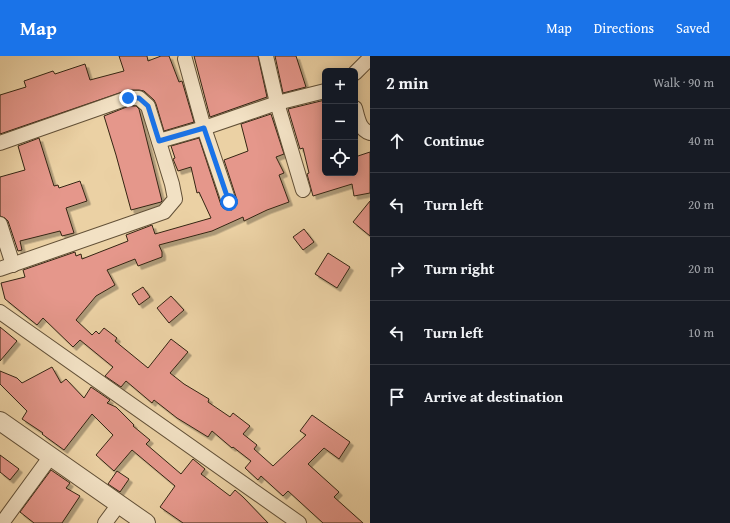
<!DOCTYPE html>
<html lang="en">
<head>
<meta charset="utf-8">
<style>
	:root { --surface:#171b24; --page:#242831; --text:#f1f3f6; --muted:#9ea1a6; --line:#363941; --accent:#1a73e8 }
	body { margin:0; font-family:"Gentium Book Plus",serif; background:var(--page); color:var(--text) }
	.controls { position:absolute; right:12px; top:12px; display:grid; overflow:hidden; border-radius:6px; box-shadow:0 2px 10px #0003 }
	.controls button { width:36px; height:36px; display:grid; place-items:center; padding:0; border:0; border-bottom:1px solid var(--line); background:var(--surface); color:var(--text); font:20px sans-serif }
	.stop { position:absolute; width:12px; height:12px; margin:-9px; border:3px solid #1a73e8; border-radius:50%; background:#fff }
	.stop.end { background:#1a73e8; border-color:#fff; box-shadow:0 1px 4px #0008 }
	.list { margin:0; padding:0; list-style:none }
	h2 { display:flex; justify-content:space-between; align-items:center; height:52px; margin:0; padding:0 16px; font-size:17px }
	h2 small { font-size:13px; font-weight:400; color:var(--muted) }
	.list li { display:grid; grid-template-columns:26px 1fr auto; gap:12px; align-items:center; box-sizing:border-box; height:64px; padding:0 16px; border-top:1px solid var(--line) }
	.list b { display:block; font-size:15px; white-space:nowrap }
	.list em { font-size:13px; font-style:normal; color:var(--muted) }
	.icon { flex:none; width:22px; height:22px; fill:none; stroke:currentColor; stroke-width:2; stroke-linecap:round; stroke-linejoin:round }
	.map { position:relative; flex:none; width:370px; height:467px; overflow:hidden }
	header { display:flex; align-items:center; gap:24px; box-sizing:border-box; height:56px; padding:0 20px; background:var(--accent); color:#fff }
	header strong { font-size:19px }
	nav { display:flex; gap:22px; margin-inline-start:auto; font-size:14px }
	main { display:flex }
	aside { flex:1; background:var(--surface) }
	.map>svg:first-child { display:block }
	.building { fill:#e5978b; stroke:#342513; filter:url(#shadow) }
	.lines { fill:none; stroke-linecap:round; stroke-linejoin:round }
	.minor-casing { stroke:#625037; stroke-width:16 }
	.tertiary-casing { stroke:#625037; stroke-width:20 }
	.minor { stroke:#f2e1c4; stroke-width:14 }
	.tertiary { stroke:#f2e1c4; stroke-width:18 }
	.route { stroke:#1a73e8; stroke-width:5 }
</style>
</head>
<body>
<header>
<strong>Map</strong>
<nav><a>Map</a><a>Directions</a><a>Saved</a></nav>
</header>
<main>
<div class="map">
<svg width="370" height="467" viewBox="0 0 370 467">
	<defs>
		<filter id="shadow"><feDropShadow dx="3.5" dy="3.5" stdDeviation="0" flood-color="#0004"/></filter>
	</defs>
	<rect width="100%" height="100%" fill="#ebd1a4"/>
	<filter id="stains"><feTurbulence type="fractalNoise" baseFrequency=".005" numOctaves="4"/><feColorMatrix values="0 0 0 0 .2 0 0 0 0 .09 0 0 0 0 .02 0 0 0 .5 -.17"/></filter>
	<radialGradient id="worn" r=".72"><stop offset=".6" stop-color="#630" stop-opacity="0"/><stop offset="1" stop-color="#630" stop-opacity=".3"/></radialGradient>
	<g class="building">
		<polygon points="119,0 147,0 148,5 161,0 169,0 179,26 182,25 194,66 164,75 156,48 154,44 144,35 139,34 128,34 0,78 0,39 26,31 24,25 53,15 55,18 85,8 90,24 124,15"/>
		<polygon points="194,0 258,0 267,41 210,61"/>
		<polygon points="275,0 296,0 306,31 283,37"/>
		<polygon points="325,44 325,117 355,117 355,101 370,96 370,137 354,140 352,128 313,140 307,118 309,117 303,92 300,93 288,53"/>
		<polygon points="129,50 136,50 139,53 162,145 161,146 131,154 116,99 104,60"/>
		<polygon points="271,58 284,98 276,101 284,117 279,119 289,146 267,154 244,165 243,161 212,175 159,189 162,196 162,201 138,210 135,203 107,214 115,229 96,240 76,264 92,279 96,275 99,278 104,272 117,282 115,285 148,312 171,283 188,296 170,317 184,328 209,343 208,346 230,361 233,357 250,370 243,378 257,389 254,393 273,410 306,379 300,375 312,359 350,386 339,403 324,392 308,408 339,436 334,441 363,467 323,467 288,435 283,440 261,420 258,424 245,412 251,405 233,391 232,392 212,375 208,381 177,362 154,344 152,347 126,325 121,331 105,320 113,311 80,284 73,291 43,262 37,269 5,243 1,227 25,221 23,214 75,196 76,200 81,198 82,203 128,185 126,179 152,169 155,178 211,162 199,136 197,137 191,111 178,115 173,103 175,102 171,90 199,82 221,149 223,152 227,154 232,154 237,148 237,144 224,104 248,95 241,68"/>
		<polygon points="39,82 54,130 58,129 59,132 80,125 87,145 66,152 74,177 62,180 60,175 20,185 22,194 18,195 8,165 5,162 0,160 0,121 25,114 18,90"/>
		<polygon points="370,145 370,180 353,166"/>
		<polygon points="304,173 314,186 303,194 293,181"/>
		<polygon points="328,197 350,211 337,232 315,218"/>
		<polygon points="143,231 150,241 139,249 132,238"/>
		<polygon points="171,240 184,254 169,267 157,252"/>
		<polygon points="0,271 17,285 0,305"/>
		<polygon points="52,311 61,327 66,323 84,342 91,331 110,344 107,347 116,351 134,369 133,370 150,384 146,388 181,418 193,403 205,413 201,418 230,440 235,434 243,441 268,467 183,467 160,451 175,430 132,394 114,415 96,399 113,379 92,358 64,394 42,378 43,377 22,363 27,355 0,328 0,315 17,322 22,327"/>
		<polygon points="0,399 19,413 10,424 0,416"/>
		<polygon points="51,414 70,427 66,432 80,440 62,467 34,467 20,456"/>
		<polygon points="117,415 129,423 120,436 108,428"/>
	</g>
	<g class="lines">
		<defs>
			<g id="minor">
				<polyline points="266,0 277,47 303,134"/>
				<polyline points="185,3 204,72 229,146"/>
				<polyline points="355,17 370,2 370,0"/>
				<path d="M 355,52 C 358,63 359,73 370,77"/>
				<polyline points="159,85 204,72 277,47 325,35"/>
				<polyline points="0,87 128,42 139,42 148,50 172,128 175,143 164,156 0,213"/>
				<polyline points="0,168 13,209"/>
				<polyline points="0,256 299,467"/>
				<polyline points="2,467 51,400"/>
				<polyline points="105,467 119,448"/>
			</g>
			<polyline id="tertiary" points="0,365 146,467"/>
		</defs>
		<use href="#minor" class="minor-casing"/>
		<use href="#tertiary" class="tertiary-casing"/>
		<use href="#minor" class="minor"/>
		<use href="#tertiary" class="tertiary"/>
	</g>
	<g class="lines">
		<polyline class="route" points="128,42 139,42 148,50 159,85 204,72 229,146"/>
	</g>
	<rect width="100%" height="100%" filter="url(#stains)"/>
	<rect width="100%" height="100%" fill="url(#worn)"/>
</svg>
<div class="controls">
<button>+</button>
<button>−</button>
<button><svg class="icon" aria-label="locate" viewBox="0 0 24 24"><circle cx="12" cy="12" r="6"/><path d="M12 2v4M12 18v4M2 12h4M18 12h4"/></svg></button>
</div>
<div class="stop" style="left:229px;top:146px"></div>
<div class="stop end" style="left:128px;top:42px"></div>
</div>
<aside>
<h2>2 min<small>Walk · 90 m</small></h2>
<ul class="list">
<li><svg class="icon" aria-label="ahead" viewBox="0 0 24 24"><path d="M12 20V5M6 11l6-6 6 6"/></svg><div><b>Continue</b></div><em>40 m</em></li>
<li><svg class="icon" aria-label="left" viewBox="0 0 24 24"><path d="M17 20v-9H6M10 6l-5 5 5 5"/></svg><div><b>Turn left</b></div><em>20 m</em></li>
<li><svg class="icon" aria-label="right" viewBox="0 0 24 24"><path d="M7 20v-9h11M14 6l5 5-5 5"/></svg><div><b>Turn right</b></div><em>20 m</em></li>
<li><svg class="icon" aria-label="left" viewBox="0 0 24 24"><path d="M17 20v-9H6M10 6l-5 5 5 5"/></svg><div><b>Turn left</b></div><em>10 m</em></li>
<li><svg class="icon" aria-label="arrive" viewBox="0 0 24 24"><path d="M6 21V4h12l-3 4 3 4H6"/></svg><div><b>Arrive at destination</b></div></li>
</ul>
</aside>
</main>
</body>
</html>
